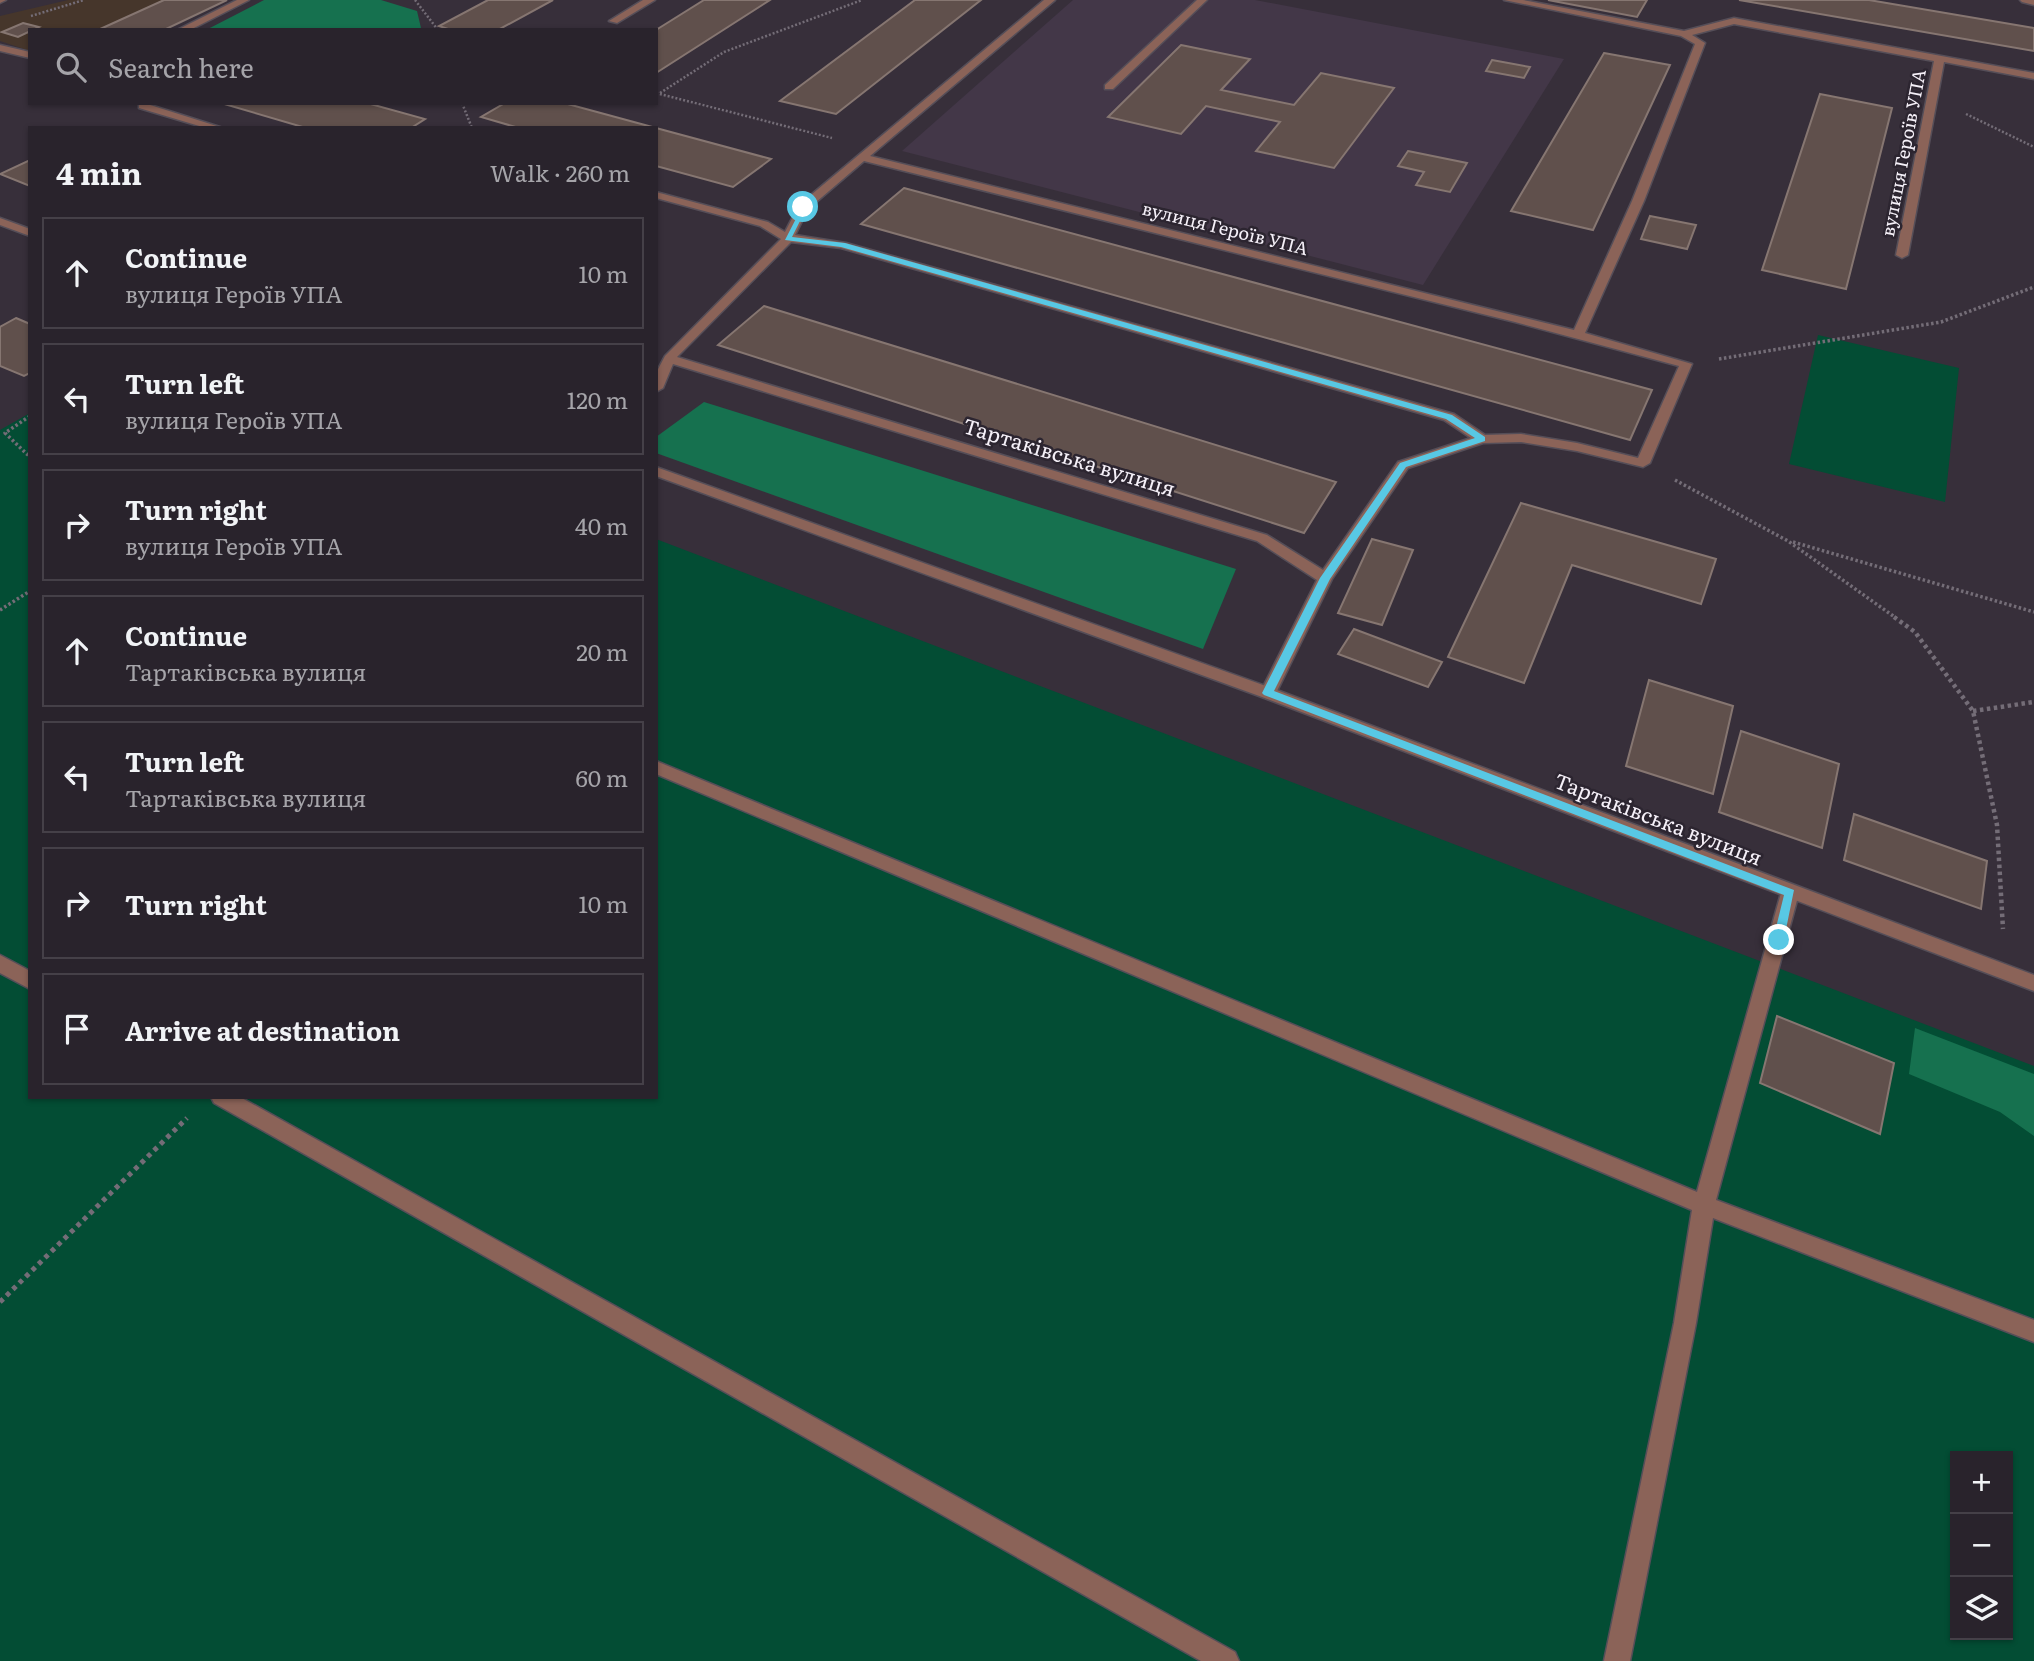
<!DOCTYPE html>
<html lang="en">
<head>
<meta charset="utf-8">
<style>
	:root { --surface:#29232c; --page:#312b34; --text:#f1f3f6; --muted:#a5a4a9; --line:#454048 }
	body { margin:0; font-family:Literata,serif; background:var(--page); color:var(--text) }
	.controls { position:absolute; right:21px; bottom:21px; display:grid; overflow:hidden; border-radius:0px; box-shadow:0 2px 5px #0004 }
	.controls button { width:63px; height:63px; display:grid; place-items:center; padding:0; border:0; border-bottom:2px solid var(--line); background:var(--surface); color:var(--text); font:35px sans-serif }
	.stop { position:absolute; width:21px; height:21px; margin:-16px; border:5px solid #58c8e4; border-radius:50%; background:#fff }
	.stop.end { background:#58c8e4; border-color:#fff; box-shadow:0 2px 7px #0008 }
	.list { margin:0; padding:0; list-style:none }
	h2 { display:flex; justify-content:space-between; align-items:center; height:91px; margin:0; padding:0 28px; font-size:30px }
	h2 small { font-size:23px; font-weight:400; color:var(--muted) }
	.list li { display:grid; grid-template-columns:46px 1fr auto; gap:21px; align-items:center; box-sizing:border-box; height:112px; margin:0 14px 14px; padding:0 14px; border:2px solid var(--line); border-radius:0px }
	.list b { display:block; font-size:26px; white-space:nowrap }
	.list p { margin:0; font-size:23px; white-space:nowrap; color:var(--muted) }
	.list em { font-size:23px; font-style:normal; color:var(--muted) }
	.icon { flex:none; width:38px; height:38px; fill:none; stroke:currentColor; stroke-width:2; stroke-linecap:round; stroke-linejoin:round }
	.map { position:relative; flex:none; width:2034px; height:1661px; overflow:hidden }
	.search { position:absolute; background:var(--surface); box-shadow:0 2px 5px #0004; left:28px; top:28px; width:630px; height:77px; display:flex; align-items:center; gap:18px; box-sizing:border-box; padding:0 24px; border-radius:0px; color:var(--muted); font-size:26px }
	.panel { position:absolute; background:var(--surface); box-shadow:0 2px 5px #0004; left:28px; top:126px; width:630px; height:973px; border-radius:0px }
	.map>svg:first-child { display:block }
	.commercial { fill:#46362b }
	.built { fill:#433748 }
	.green { fill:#034d34; fill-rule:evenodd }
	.forest { fill:#16714f }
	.building { fill:#60504c; stroke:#867671; stroke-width:2 }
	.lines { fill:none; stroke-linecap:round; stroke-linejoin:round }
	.service-casing { stroke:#554e58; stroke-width:3 }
	.pedestrian-casing { stroke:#554e58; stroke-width:3 }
	.minor-casing { stroke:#554e58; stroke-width:3 }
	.tertiary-casing { stroke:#554e58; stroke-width:3 }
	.path-far3 { stroke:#746d77; stroke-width:2.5; stroke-dasharray:2 2; stroke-linecap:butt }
	.path-far2 { stroke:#746d77; stroke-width:3.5; stroke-dasharray:2.5 2.5; stroke-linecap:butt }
	.path-far1 { stroke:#746d77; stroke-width:4.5; stroke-dasharray:3.5 3.5; stroke-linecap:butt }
	.path { stroke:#746d77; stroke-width:5; stroke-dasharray:4.5 4.5; stroke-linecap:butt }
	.service { fill:#8b6358; fill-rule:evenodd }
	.pedestrian { fill:#8b6358; fill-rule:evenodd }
	.minor { fill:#8b6358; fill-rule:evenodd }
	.tertiary { fill:#8b6358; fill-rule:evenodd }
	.route { fill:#58c8e4 }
	.labels { text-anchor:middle; stroke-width:5; stroke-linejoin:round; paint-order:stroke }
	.far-street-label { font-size:18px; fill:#f5f0f8; stroke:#2c2530 }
	.street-label { font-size:21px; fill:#f5f0f8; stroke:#2c2530 }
</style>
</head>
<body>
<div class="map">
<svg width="2034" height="1661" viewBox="0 0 2034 1661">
	<rect width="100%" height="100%" fill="#372f3a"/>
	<polygon class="commercial" points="68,0 175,0 107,30 30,30 30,51 0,41 0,16"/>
	<polygon class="built" points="1073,0 1255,0 1564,59 1423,285 902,151"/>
	<g class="green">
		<polygon points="1818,335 1959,368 1945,502 1789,464"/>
		<path d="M 30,413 L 30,1097 L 656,1097 L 656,539 L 2034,1066 L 2034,1661 L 0,1661 L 0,430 ZM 1955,1456 L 2008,1456 L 2008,1635 L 1955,1635 Z"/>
	</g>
	<g class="forest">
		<polygon points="264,0 381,0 417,11 421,28 425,30 206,30"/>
		<polygon points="704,402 1236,569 1203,649 656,453 656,437"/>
		<polygon points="1915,1028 2034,1074 2034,1136 2000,1112 1909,1074"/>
	</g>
	<g class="building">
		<polygon points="164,0 227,0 164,30 98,30"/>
		<polygon points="488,0 553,0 498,30 451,30 439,26"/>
		<polygon points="704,0 770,0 656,73 656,30"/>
		<polygon points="915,0 981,0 836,114 780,101"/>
		<polygon points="1548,0 1647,0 1637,17"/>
		<polygon points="1739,0 1869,0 2034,28 2034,51"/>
		<polygon points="23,23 39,27 18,37 2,32"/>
		<polygon points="1181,45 1250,59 1221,90 1294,105 1321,73 1394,88 1334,168 1256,151 1280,122 1206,106 1181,134 1108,117"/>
		<polygon points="1604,53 1670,65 1593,230 1511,211"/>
		<polygon points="1492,60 1530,67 1524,78 1486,71"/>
		<polygon points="1820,94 1892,108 1846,289 1762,270"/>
		<polygon points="221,103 367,103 425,119 411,128 306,128"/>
		<polygon points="505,103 564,103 656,128 519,128 481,117"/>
		<polygon points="656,128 771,159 733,187 656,166"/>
		<polygon points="1408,151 1467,163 1450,192 1416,185 1424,172 1398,166"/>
		<polygon points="30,160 30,186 0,174"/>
		<polygon points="904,188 1652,390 1630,440 861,224"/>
		<polygon points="1650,216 1696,225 1687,249 1641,239"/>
		<polygon points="764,306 1336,482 1304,533 718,345"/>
		<polygon points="16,318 30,324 30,373 24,376 0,366 0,327"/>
		<polygon points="1521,503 1716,559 1701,604 1572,565 1524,683 1448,657"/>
		<polygon points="1372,539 1413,550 1382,625 1338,613"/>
		<polygon points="1354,629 1442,662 1428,687 1338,654"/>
		<polygon points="1649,680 1733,706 1713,794 1626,766"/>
		<polygon points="1741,731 1839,764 1822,848 1719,812"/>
		<polygon points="1854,814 1987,861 1981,909 1844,860"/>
		<polygon points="1777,1016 1894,1063 1880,1134 1760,1083"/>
	</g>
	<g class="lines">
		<defs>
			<g id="service">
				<polygon points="237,0 249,0 190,30 177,30"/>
				<polygon points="643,0 655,0 617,23 609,21"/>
				<polygon points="1197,0 1207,0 1113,89 1105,89 1105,85"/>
				<polygon points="0,45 30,52 30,58 0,51"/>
				<polygon points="656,761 1697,1192 1781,893 1784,888 1796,888 1799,893 1716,1200 2034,1320 2034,1342 1713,1218 1696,1323 1630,1661 1604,1661 1674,1323 1692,1210 656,774"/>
				<polygon points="0,955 30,971 30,989 0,973"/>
				<polygon points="211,1097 240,1097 1235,1652 1239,1661 1201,1661 214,1103"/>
			</g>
			<polygon id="pedestrian" points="2020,0 2034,0 2034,5 2022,2"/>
			<g id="minor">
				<path d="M 1044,0 L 1055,0 L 870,156 L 1574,330 L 1632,201 L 1695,44 L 1681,36 L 1504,0 L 1523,0 L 1684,31 L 1734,18 L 2034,73 L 2034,79 L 1944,62 L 1908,255 L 1902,258 L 1896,255 L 1934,61 L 1734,24 L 1692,35 L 1705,43 L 1644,201 L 1585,333 L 1692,364 L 1650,463 L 1643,467 L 1577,451 L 1521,442 L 1483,443 L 1408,468 L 1332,579 L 1276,693 L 1268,699 L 1260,693 L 1317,580 L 1257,541 L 673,364 L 663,388 L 656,392 L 656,373 L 665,356 L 781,239 L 760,226 L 656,198 L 656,192 L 768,222 L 785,232 L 799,205 ZM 864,161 L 1515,322 L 1679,366 L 1638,458 L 1577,443 L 1521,434 L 1485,435 L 1454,414 L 846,243 L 795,235 L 808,209 ZM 791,242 L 841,248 L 1444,420 L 1471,438 L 1398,462 L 1323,570 L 1267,535 L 677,357 Z"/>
				<polygon points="139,104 147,104 223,128 206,128 139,108"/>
			</g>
			<g id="tertiary">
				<polygon points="0,0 6,0 0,3"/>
				<polygon points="0,218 30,229 30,236 0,225"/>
				<polygon points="656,467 1274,689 2034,975 2034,991 1262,697 656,476"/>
			</g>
		</defs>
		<use href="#service" class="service-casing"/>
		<use href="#pedestrian" class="pedestrian-casing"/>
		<use href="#minor" class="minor-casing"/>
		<use href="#tertiary" class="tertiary-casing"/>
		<g class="path-far3">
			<polyline points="415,0 438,30"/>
			<polyline points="31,16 84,0"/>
			<polyline points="656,93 832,138"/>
			<polyline points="660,93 724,52 862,0"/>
			<polyline points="462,103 472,128"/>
			<polyline points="1966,114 2034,147"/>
		</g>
		<g class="path-far2">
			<polyline points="1719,359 1941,322 2034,287"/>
			<polyline points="30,416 5,433 30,457"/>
			<polyline points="1675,480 1788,541 1896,618"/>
			<polyline points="1793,542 2034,612"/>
			<polyline points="0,610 30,591"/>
		</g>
		<g class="path-far1">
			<polyline points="1894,617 1915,632 1973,711 1997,825 2003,929"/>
			<polyline points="1973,711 2034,702"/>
		</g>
		<polyline class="path" points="0,1302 187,1118"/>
		<use href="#service" class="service"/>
		<use href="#pedestrian" class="pedestrian"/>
		<use href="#minor" class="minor"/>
		<use href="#tertiary" class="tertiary"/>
	</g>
	<polygon class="route" points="803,205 807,207 792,237 845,243 1452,415 1485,437 1485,441 1406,467 1330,579 1274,691 1794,890 1783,944 1775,944 1773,940 1784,895 1264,695 1262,693 1320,578 1400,463 1475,438 1446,419 841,247 785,240"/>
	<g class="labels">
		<g class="far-street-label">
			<text transform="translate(1904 153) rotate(-79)" y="6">вулиця Героїв УПА</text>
			<text transform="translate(1225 229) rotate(14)" y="6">вулиця Героїв УПА</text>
		</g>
		<g class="street-label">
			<text transform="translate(1069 458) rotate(17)" y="7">Тартаківська вулиця</text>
			<text transform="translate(1658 820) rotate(21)" y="7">Тартаківська вулиця</text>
		</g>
	</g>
</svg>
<div class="controls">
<button>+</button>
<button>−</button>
<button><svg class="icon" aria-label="layers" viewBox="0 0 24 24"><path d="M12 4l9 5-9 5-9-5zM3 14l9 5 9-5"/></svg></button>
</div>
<div class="stop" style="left:803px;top:207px"></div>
<div class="stop end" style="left:1779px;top:940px"></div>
<div class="search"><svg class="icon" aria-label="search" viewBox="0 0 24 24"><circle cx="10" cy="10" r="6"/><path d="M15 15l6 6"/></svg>Search here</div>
<section class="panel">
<h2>4 min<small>Walk · 260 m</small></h2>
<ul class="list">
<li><svg class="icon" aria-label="ahead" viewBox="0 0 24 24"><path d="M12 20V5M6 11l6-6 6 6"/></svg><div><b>Continue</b><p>вулиця Героїв УПА</p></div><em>10 m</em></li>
<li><svg class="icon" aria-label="left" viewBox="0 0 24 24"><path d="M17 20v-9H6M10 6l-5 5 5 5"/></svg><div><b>Turn left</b><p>вулиця Героїв УПА</p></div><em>120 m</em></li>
<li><svg class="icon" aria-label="right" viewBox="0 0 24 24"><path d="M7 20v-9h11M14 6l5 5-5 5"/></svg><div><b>Turn right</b><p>вулиця Героїв УПА</p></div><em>40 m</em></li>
<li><svg class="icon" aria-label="ahead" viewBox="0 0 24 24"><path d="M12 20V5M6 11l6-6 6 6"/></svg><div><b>Continue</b><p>Тартаківська вулиця</p></div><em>20 m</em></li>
<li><svg class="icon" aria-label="left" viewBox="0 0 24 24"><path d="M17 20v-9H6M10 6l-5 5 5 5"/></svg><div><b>Turn left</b><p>Тартаківська вулиця</p></div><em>60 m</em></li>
<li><svg class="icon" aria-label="right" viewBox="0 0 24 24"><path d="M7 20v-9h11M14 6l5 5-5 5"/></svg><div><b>Turn right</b></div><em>10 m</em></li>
<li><svg class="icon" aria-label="arrive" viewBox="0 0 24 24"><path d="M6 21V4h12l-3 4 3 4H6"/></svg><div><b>Arrive at destination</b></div></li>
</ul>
</section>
</div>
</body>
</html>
